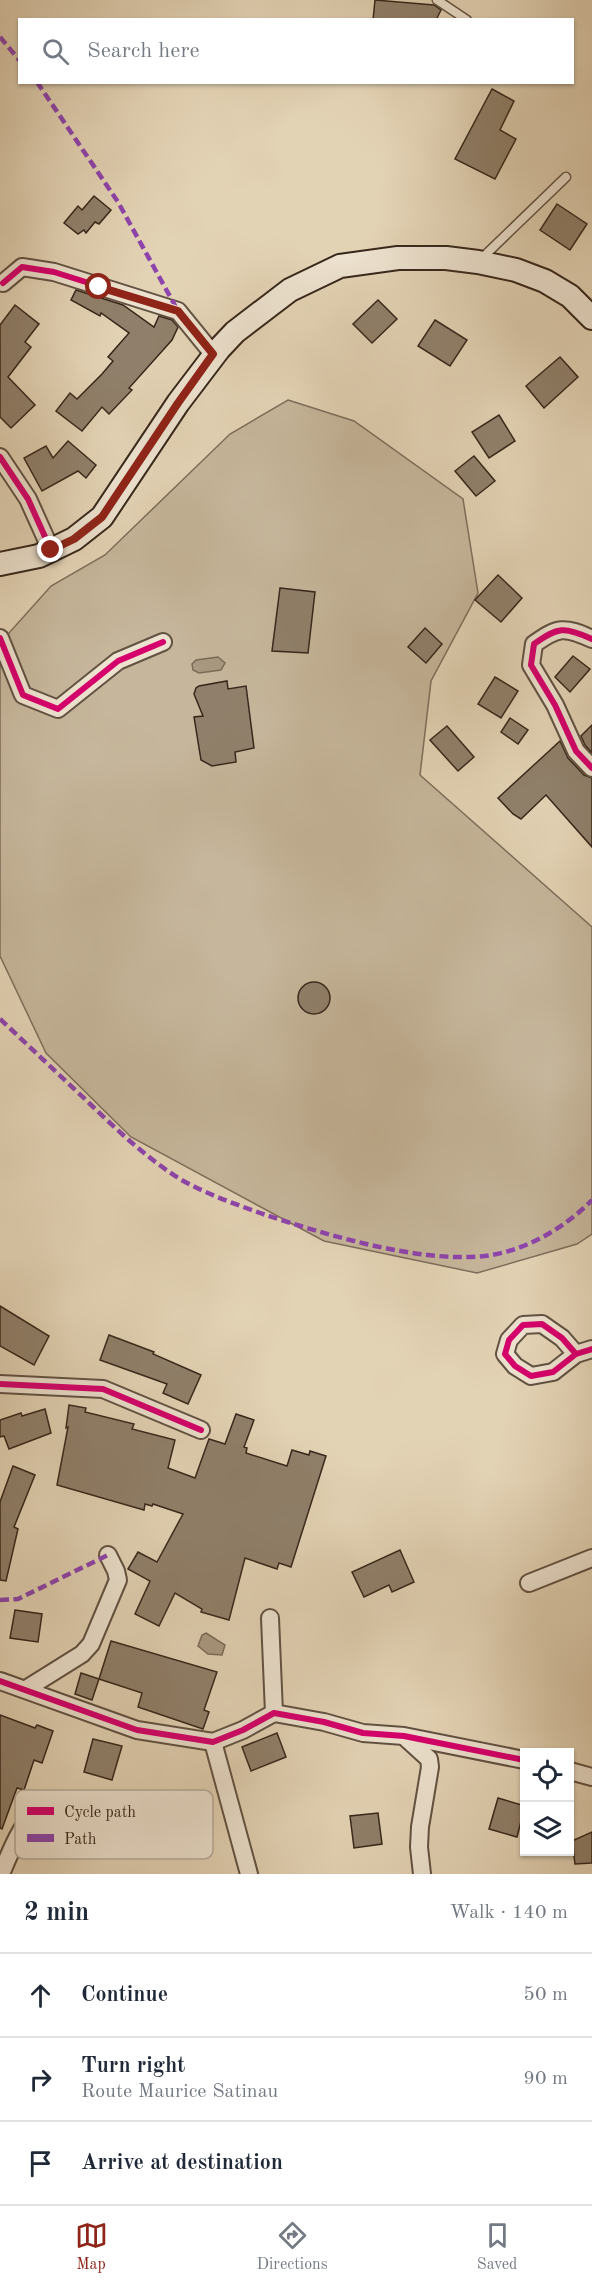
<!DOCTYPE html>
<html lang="en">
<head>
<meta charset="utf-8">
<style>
	:root { --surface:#fff; --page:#f2f2f3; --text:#1f2937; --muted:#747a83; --line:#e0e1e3; --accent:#8f2418 }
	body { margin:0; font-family:"Old Standard TT",serif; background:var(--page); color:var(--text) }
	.controls { position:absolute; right:18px; bottom:18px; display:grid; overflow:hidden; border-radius:0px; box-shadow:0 2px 4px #0004 }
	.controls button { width:54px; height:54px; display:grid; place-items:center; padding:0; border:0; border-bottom:2px solid var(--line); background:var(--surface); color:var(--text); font:30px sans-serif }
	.stop { position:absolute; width:18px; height:18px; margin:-14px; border:4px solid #8f2418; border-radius:50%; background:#fff }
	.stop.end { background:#8f2418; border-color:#fff; box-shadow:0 2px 6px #0008 }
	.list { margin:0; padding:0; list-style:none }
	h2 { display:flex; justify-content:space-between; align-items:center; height:78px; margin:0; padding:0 24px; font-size:26px }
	h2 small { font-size:20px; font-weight:400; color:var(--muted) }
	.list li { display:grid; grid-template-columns:39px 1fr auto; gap:18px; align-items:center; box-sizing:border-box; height:84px; padding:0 24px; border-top:2px solid var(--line) }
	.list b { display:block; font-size:22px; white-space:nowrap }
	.list p { margin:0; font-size:20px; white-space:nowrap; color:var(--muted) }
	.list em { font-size:20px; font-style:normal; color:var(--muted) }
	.icon { flex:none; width:33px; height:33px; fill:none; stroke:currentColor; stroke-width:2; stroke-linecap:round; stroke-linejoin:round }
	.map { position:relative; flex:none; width:592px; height:1874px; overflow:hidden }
	.search { position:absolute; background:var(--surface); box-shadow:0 2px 4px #0004; left:18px; right:18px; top:18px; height:66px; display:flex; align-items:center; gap:15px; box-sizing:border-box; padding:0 21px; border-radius:0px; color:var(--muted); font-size:22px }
	.sheet { height:330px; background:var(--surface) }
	nav { display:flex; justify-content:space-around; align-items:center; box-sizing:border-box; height:84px; border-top:2px solid var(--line); background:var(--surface); font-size:16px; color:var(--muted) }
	nav a { display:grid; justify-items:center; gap:3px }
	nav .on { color:var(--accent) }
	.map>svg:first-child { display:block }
	.green { fill:#c6b69b; stroke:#7e6e5b; stroke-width:1.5 }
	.water { fill:#a99981; stroke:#7b6b58; stroke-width:1.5 }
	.building { fill:#90806b; stroke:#37271b; stroke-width:1.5 }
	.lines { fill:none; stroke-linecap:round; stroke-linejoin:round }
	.service-casing { stroke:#625242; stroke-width:11 }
	.minor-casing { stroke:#625242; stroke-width:20 }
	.secondary-casing { stroke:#37271b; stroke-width:26 }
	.service { stroke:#ede2cf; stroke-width:8 }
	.minor { stroke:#ede2cf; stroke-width:16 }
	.secondary { stroke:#ede2cf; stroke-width:22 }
	.quiet { stroke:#8e44ad; stroke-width:4.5; stroke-dasharray:9 4.5; stroke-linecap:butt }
	.cycleway-casing { stroke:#ede2cf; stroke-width:10 }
	.cycleway { stroke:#d6006c; stroke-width:6 }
	.route { stroke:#8f2418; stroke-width:8 }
	.key { fill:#ede2cf; stroke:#b6aa99; stroke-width:1.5 }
	.key-label { font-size:16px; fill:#37271b }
</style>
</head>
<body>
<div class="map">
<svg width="592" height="1874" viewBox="0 0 592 1874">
	<rect width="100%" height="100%" fill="#e3d3b5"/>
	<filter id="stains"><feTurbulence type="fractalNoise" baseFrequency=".00333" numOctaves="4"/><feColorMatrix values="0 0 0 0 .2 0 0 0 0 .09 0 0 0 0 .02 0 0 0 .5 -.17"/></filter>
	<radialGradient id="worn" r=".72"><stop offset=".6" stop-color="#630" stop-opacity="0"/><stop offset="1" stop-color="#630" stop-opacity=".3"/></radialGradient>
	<polygon class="green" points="288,400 354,421 463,499 478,593 431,681 420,775 592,927 592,1234 577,1244 477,1273 324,1241 131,1137 46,1053 0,956 0,643 51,586 105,555 230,434"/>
	<g class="water">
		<polygon points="218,657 225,663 221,670 199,673 193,670 192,664 196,660"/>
		<polygon points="206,1633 225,1645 222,1655 208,1654 198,1646 202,1635"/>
	</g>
	<g class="building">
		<polygon points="375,0 434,5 441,10 436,20 373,20"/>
		<polygon points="492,89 514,101 500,130 516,139 495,179 455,159"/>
		<polygon points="94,196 111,210 99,224 95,222 86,233 84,230 78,234 64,223 78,206 82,210"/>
		<polygon points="557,204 587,224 570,250 540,230"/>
		<polygon points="76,290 123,305 154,327 159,316 172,320 178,327 172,340 129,388 132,390 109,414 102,407 82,431 56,411 70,393 77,399 102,374 113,361 108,357 129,333 101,313 100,316 71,300"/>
		<polygon points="378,300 397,319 372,343 353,324"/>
		<polygon points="15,305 39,324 25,342 31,347 8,377 35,405 11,428 0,417 0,325"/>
		<polygon points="435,320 467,340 450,366 418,346"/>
		<polygon points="560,357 578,377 544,408 526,386"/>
		<polygon points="499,415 515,441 489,458 472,432"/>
		<polygon points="68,441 96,465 86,478 78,471 42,491 24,458 46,446 53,458"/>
		<polygon points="474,456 495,481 476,496 455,471"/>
		<polygon points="498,575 522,598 501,622 475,600"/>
		<polygon points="280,588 315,592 308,653 272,651"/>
		<polygon points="425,628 442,644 426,663 408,647"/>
		<polygon points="573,656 590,669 570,692 555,677"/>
		<polygon points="495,677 518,691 501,718 478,704"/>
		<polygon points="227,681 228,689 246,686 254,748 235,752 236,762 212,766 201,760 194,717 203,716 194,694 196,688 199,686"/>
		<polygon points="510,718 528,730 518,744 501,732"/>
		<polygon points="592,725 592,753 585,745 581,736"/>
		<polygon points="447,726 474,757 458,771 430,740"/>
		<polygon points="560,741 568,758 584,775 592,778 592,847 546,795 521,819 513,814 498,798"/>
		<circle cx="314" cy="998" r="16"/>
		<polygon points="0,1306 49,1336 34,1365 0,1346"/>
		<polygon points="109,1335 154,1352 153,1354 201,1375 188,1404 163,1393 167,1384 100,1360"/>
		<polygon points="69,1405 86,1408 85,1412 134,1424 132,1429 175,1440 168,1468 195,1478 209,1439 225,1444 236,1414 254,1420 244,1447 247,1448 246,1453 287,1466 292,1450 309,1455 310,1451 326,1456 291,1567 279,1563 277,1569 245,1558 229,1620 201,1612 202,1609 175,1593 159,1626 135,1614 150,1581 128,1569 138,1552 157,1562 183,1514 153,1504 152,1506 145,1504 144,1510 57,1485 68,1427 66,1428"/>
		<polygon points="45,1409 51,1433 9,1449 4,1436 0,1437 0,1420 21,1413 22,1416"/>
		<polygon points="13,1466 35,1475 14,1527 18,1529 6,1581 0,1580 0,1502"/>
		<polygon points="400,1550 414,1582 392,1592 389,1585 364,1597 352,1572"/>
		<polygon points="15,1610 42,1614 38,1642 10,1638"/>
		<polygon points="111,1641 217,1672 204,1710 209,1712 203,1729 138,1707 142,1693 99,1679 92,1700 75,1694 81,1673 99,1679"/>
		<polygon points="0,1715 35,1728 37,1725 53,1731 42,1763 34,1760 24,1790 17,1788 2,1829 0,1828"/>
		<polygon points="277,1733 286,1757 251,1771 242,1747"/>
		<polygon points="93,1739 122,1746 112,1780 84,1772"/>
		<polygon points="498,1798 525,1806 517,1837 489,1829"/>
		<polygon points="378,1813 382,1844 354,1848 350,1816"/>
		<polygon points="592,1832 592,1863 575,1864 572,1841"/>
	</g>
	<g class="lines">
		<defs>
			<g id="service">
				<polyline points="437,0 467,20"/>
				<polyline points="480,260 566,177"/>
			</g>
			<g id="minor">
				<polyline points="3,283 22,267 54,272 178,311 213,354"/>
				<polyline points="0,457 28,499 51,550"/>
				<polyline points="0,638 23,695 58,709 118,661 163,642"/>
				<path d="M 592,639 C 564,626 558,627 534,644 L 531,665 L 555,705 L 576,751 L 592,768"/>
				<polyline points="576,1354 562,1338 542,1324 523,1325 509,1340 505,1354 515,1366 531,1376 553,1372 576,1354 592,1349"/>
				<polyline points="0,1384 103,1389 201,1430"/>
				<polyline points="529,1583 592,1558"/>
				<polyline points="270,1618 274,1713"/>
				<polyline points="0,1681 137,1730 213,1742 243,1730 274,1713 324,1722 363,1733 404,1736 524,1760"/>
				<polyline points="26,1689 82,1654 91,1644 118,1580 116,1571 108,1555"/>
				<polyline points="407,1739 429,1759 430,1767 420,1827 419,1847 422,1874"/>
				<polyline points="213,1742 249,1874"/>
				<polyline points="570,1771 592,1777"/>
				<path d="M 1,1874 C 8,1858 20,1826 33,1815 C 42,1808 53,1805 63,1801"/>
			</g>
			<polyline id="secondary" points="0,564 39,556 74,539 102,517 178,403 219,349 235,332 290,290 340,266 398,258 446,258 478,262 516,270 545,281 570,296 592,318"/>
		</defs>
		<use href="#service" class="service-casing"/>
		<use href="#minor" class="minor-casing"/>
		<use href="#secondary" class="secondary-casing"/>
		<use href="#service" class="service"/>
		<use href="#minor" class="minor"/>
		<use href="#secondary" class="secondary"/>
		<g class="quiet">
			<polyline points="0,37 20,61"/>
			<polyline points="37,82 118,202 178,311"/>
			<path d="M 0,1019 C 29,1046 57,1073 86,1100 C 115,1128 145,1157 180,1179 C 206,1194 235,1204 263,1214 C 327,1235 418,1263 485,1256 C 525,1251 565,1228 592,1200"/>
			<polyline points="0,1600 18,1599 108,1555"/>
		</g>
		<defs>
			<g id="cycleway">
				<polyline points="3,283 22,267 54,272 178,311 213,354"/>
				<polyline points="0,457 28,499 51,550"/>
				<polyline points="0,638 23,695 58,709 118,661 163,642"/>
				<path d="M 592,639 C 564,626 558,627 534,644 L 531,665 L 555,705 L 576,751 L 592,768"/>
				<polyline points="576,1354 562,1338 542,1324 523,1325 509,1340 505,1354 515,1366 531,1376 553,1372 576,1354 592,1349"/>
				<polyline points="0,1384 103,1389 201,1430"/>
				<polyline points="0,1681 137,1730 213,1742 243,1730 274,1713 324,1722 363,1733 404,1736 524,1760"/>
			</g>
		</defs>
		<use href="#cycleway" class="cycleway-casing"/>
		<use href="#cycleway" class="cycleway"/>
	</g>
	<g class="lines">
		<polyline class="route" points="51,550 74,539 102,517 178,403 213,354 178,311 99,287"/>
	</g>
	<rect x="15" y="1790" width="198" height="69" rx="9" class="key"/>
	<rect x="27" y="1807" width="27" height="8" fill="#d6006c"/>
	<rect x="27" y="1834" width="27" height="8" fill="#8e44ad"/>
	<g class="key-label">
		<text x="64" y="1817">Cycle path</text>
		<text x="64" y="1844">Path</text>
	</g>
	<rect width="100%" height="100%" filter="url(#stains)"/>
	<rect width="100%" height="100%" fill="url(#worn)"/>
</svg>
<div class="controls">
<button><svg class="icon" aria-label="locate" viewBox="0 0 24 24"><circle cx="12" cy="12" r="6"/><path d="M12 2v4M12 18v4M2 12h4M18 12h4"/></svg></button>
<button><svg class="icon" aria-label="layers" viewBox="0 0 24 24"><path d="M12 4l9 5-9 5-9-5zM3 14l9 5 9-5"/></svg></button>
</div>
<div class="stop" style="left:99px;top:287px"></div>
<div class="stop end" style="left:51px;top:550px"></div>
<div class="search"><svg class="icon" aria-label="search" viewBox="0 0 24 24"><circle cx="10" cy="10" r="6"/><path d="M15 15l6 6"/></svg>Search here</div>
</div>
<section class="sheet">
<h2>2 min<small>Walk · 140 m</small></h2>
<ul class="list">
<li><svg class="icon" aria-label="ahead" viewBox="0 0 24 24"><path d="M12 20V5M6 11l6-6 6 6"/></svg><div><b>Continue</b></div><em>50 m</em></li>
<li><svg class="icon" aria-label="right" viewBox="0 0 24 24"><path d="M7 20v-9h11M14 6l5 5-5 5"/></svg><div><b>Turn right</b><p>Route Maurice Satinau</p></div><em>90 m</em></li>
<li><svg class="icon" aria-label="arrive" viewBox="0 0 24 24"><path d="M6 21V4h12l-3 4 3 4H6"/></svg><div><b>Arrive at destination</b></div></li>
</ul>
</section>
<nav>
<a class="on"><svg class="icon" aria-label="map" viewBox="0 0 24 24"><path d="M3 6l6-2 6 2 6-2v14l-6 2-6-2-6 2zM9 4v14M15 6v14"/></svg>Map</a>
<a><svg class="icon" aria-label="directions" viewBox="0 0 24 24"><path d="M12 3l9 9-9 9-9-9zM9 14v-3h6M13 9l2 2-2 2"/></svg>Directions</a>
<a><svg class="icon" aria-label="saved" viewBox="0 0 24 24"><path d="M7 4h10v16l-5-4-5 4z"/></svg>Saved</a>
</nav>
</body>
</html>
